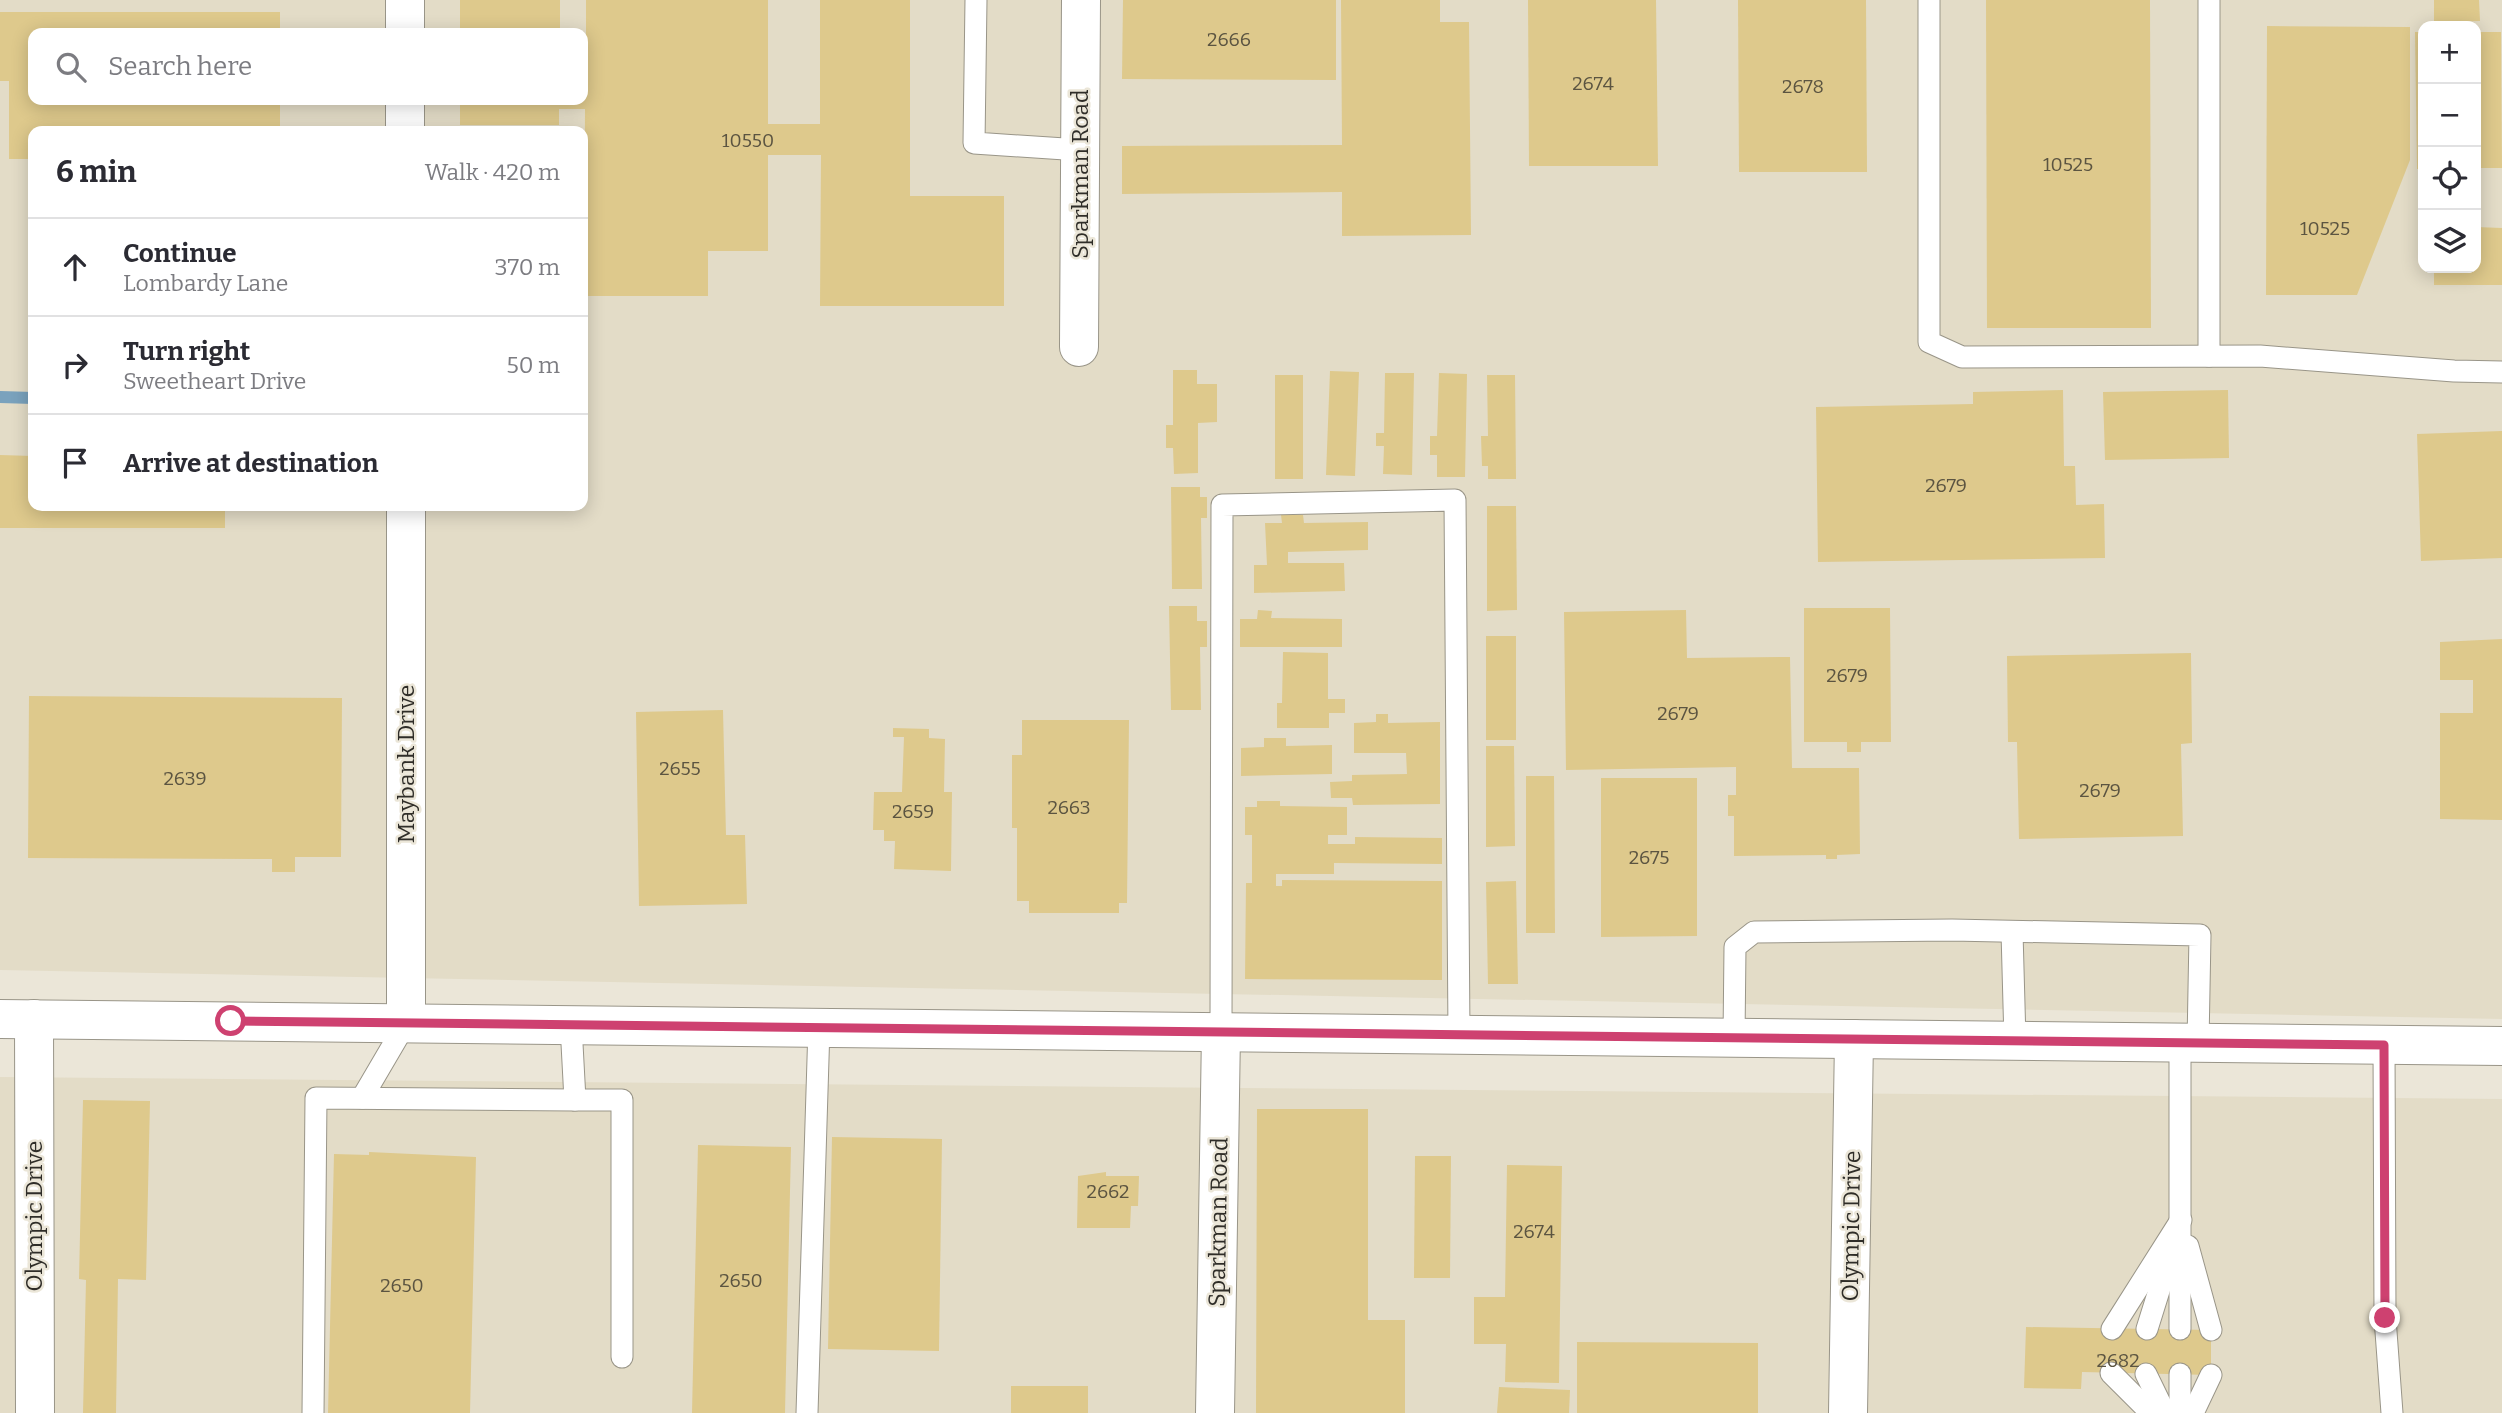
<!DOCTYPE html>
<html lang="en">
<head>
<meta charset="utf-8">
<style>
	:root { --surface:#fff; --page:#f7f7f7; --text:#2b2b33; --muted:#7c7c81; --line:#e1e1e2 }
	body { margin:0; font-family:Bitter,serif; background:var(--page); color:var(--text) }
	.controls { position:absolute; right:21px; top:21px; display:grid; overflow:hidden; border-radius:14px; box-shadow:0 4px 18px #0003 }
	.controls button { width:63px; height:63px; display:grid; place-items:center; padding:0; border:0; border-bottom:2px solid var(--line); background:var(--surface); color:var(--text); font:35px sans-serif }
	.stop { position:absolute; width:21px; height:21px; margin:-16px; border:5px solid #ce4170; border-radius:50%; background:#fff }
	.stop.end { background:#ce4170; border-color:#fff; box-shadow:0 2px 7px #0008 }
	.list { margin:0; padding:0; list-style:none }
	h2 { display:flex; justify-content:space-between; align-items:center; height:91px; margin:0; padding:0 28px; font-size:30px }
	h2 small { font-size:23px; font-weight:400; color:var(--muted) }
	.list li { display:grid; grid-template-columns:46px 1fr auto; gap:21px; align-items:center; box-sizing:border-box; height:98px; padding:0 28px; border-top:2px solid var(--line) }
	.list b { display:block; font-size:26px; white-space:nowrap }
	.list p { margin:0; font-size:23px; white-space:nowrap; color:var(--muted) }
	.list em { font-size:23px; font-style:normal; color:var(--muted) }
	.icon { flex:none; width:38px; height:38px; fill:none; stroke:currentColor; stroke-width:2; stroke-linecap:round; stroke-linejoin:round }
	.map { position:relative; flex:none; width:2502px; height:1413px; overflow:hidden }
	.search { position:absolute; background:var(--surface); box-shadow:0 4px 18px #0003; left:28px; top:28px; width:560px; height:77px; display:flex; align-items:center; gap:18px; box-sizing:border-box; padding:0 24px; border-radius:14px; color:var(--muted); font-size:26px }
	.panel { position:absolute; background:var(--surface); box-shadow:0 4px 18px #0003; left:28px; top:126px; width:560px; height:385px; border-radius:14px }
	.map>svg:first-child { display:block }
	.built { fill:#e3dcc7; fill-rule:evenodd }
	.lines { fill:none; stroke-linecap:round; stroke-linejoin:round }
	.stream { stroke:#7aa2bd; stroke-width:12 }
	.building { fill:#dec98c }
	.lane-casing { stroke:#999588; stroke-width:23 }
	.street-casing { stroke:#999588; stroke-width:40 }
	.secondary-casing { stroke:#999588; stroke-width:40 }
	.lane { stroke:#fff; stroke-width:21 }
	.street { stroke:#fff; stroke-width:38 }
	.secondary { stroke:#fff; stroke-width:38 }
	.route { stroke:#ce4170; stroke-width:9 }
	.labels { text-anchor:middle; stroke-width:5; stroke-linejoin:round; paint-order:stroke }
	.number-label { font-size:19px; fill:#5b5441 }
	.street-label { font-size:23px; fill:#2f2d28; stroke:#ebe6d8 }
</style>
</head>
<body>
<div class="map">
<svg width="2502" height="1413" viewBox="0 0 2502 1413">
	<rect width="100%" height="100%" fill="#ebe6d8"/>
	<g class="built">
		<path d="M 0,0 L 2502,0 L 2502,1019 L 0,970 ZM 2423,26 L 2476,26 L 2476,268 L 2423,268 ZM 33,33 L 583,33 L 583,100 L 33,100 ZM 33,131 L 583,131 L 583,506 L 33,506 Z"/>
		<polygon points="0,1077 2502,1099 2502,1413 0,1413"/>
	</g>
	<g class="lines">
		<polyline class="stream" points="0,397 33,398"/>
	</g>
	<g class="building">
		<rect x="460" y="0" width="100" height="33"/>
		<polygon points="586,0 768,0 768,124 820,124 820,0 910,0 910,196 1004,196 1004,306 820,306 821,155 768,155 768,251 708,251 708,296 584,296 585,109 559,109 559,125 460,125 460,100 583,100 583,87 586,87"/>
		<polygon points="1123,0 1336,0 1336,80 1122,79"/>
		<polygon points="1341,0 1440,0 1440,22 1469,22 1471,235 1342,236 1342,192 1122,194 1122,146 1342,145"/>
		<polygon points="1528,0 1656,0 1658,166 1529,166"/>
		<polygon points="1738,0 1866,0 1867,172 1739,172"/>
		<polygon points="1986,0 2150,0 2151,328 1987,328"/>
		<polygon points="2434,0 2479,0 2480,21 2434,22"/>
		<polygon points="0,12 280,12 280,33 33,33 33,100 280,100 280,131 33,131 33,159 9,159 9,81 0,81"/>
		<polygon points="2267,26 2410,27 2410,160 2357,295 2266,295"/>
		<polygon points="2415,32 2423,32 2423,169 2417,169"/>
		<polygon points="2476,32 2501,32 2502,168 2476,168"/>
		<polygon points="2476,227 2502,228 2502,285 2434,285 2434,268 2476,268"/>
		<polygon points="1173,370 1197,370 1197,384 1217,384 1217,422 1198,423 1198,473 1174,474 1173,448 1166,448 1166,425 1173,425"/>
		<polygon points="1330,371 1359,372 1355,476 1326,475"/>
		<polygon points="1385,373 1414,373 1412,475 1383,474 1384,446 1376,446 1376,433 1384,433"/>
		<polygon points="1439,373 1467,374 1465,477 1437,477 1437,455 1430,455 1430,436 1437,436"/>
		<rect x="1275" y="375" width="28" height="104"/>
		<polygon points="1487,375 1515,375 1516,479 1488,479 1488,466 1482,466 1481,436 1488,436"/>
		<polygon points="2063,390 2064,466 2075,466 2076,505 2104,504 2105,558 1818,562 1816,407 1973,404 1973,392"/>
		<polygon points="2228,390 2229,458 2105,460 2103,392"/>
		<polygon points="2502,431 2502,558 2421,561 2417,434"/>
		<polygon points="0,455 33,456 33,506 225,506 225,528 0,528"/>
		<polygon points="1171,487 1200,487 1200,497 1207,497 1207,518 1201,518 1202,589 1172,589"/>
		<polygon points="1487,506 1516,506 1517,610 1487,611"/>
		<polygon points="1281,515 1303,515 1304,523 1368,522 1368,550 1288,552 1288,563 1344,563 1345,591 1254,593 1254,565 1267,565 1265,523 1282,523"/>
		<polygon points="1169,606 1197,606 1197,621 1207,621 1207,647 1200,647 1201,710 1171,710"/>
		<polygon points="1804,608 1890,608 1891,742 1861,742 1861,752 1847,752 1847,742 1804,742"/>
		<polygon points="1258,610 1272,611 1271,618 1342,619 1342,647 1240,647 1240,619 1257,619"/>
		<polygon points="1686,610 1687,658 1790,657 1792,768 1859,768 1860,854 1837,855 1837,859 1826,859 1826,855 1734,856 1734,816 1728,816 1728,795 1736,795 1736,767 1566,770 1564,612"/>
		<rect x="1486" y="636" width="30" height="104"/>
		<polygon points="2502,639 2502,820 2440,819 2440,713 2473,713 2473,680 2440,680 2440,642"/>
		<polygon points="1283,652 1328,653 1328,699 1345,699 1345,713 1329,713 1329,728 1277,728 1277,703 1282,703"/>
		<polygon points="2191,653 2192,743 2181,744 2183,836 2019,839 2017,742 2008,742 2007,656"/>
		<polygon points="29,696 342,698 341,857 295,857 295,872 272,872 272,859 28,858"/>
		<polygon points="723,710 726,835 745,835 747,904 639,906 636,712"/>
		<polygon points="1376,714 1388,714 1388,723 1440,722 1440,804 1353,805 1352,798 1331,798 1330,782 1352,781 1352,775 1407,774 1406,753 1354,753 1354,723 1376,722"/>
		<polygon points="1022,720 1129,720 1127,903 1119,903 1119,913 1029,913 1029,901 1017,901 1017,828 1012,828 1012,755 1022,755"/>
		<polygon points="893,728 929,729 929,738 945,739 944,792 952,792 951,871 894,869 895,841 884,841 884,830 873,830 874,792 902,792 904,737 893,737"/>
		<polygon points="1264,738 1286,738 1286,746 1332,745 1332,774 1241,776 1241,748 1264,747"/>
		<polygon points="1486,746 1514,746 1515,846 1486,847"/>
		<polygon points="1526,776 1554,776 1555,933 1526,933"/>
		<polygon points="1601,778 1697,778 1697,936 1601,937"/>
		<polygon points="1257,801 1280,801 1280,806 1347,807 1347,835 1328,835 1328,844 1355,844 1355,837 1442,838 1442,864 1334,863 1334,874 1276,874 1276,886 1282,886 1282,880 1442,881 1442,980 1245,979 1246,883 1252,883 1252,835 1245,835 1245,807 1257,807"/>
		<polygon points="1516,881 1518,984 1488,984 1486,882"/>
		<polygon points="83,1100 150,1101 146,1280 118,1279 116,1413 83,1413 86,1280 79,1279"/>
		<polygon points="1257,1109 1368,1109 1368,1320 1405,1320 1405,1413 1256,1413"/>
		<polygon points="832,1137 942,1139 939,1351 828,1349"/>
		<polygon points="698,1145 791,1147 785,1413 692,1413"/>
		<polygon points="369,1152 476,1157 470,1413 328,1413 334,1154 369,1155"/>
		<polygon points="1415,1156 1451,1156 1450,1278 1414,1278"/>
		<polygon points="1507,1165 1562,1166 1559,1383 1505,1382 1506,1344 1474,1344 1474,1297 1505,1297"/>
		<polygon points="1106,1172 1106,1176 1139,1176 1138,1206 1131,1206 1130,1228 1077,1228 1078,1176"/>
		<polygon points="2026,1327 2211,1330 2211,1375 2082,1372 2081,1389 2024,1388"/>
		<polygon points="1577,1342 1758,1343 1758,1413 1577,1413"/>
		<rect x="1011" y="1386" width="77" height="27"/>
		<polygon points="1499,1387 1570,1390 1569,1413 1497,1413"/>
	</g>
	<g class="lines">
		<defs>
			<g id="lane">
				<polyline points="976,0 974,143 1080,150"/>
				<polyline points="1929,0 1929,342 1962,357 2260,356 2454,371 2502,372"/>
				<polyline points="2209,0 2209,356"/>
				<polyline points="2012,932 2015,1041"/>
				<polyline points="1221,1032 1222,505 1455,500 1459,1034"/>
				<polyline points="1734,1038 1735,947 1754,932 1952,930 2200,935 2198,1043"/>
				<polyline points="2180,1042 2180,1329"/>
				<polyline points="2384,1045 2385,1318 2392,1413"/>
				<polyline points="362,1098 406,1023"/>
				<polyline points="575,1100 622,1100 622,1357"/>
				<polyline points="2188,1246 2211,1330"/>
				<polyline points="2112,1329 2181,1220"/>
				<polyline points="2147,1329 2172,1249"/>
				<polyline points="2111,1373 2151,1413"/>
				<polyline points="2146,1374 2165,1413"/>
				<polyline points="313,1413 316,1098 575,1100 571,1025"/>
				<polyline points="807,1413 819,1027"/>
				<polyline points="2180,1413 2180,1374"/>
				<polyline points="2193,1413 2211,1375"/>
			</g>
			<g id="street">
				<polyline points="405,0 405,33"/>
				<polyline points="405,100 405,131"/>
				<polyline points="1079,347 1081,0"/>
				<polyline points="406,506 406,1023"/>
				<polyline points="34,1019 35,1413"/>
				<polyline points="1215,1413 1221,1032"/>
				<polyline points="1848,1413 1854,1039"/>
			</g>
			<polyline id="secondary" points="0,1019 2502,1046"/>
		</defs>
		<use href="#lane" class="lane-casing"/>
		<use href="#street" class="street-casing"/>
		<use href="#secondary" class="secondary-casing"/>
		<use href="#lane" class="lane"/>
		<use href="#street" class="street"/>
		<use href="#secondary" class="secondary"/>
	</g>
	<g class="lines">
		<polyline class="route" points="231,1021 2384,1045 2385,1318"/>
	</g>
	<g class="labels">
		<g class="number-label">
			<text x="1229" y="46">2666</text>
			<text x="1593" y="90">2674</text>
			<text x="1803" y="93">2678</text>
			<text x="748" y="147">10550</text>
			<text x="2068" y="171">10525</text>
			<text x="2325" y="235">10525</text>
			<text x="1946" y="492">2679</text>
			<text x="1847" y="682">2679</text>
			<text x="1678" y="720">2679</text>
			<text x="680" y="775">2655</text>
			<text x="185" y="785">2639</text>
			<text x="2100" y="797">2679</text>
			<text x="1069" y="814">2663</text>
			<text x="913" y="818">2659</text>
			<text x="1649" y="864">2675</text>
			<text x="1108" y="1198">2662</text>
			<text x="1534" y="1238">2674</text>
			<text x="741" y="1287">2650</text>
			<text x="402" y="1292">2650</text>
			<text x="2118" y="1367">2682</text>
		</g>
		<g class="street-label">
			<text transform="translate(1080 174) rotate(-90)" y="8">Sparkman Road</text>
			<text transform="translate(406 764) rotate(-90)" y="8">Maybank Drive</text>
			<text transform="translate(34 1216) rotate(-90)" y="8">Olympic Drive</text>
			<text transform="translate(1218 1222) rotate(-89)" y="8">Sparkman Road</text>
			<text transform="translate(1851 1226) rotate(-89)" y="8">Olympic Drive</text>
		</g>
	</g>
</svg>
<div class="controls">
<button>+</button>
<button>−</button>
<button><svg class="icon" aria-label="locate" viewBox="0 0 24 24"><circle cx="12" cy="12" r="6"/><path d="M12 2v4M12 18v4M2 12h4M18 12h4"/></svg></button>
<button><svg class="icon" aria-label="layers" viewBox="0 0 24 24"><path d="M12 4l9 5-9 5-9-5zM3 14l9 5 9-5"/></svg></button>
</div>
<div class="stop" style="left:231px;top:1021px"></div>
<div class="stop end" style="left:2385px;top:1318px"></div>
<div class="search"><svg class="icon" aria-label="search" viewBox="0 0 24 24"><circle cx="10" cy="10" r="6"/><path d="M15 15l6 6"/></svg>Search here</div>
<section class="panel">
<h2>6 min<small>Walk · 420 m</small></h2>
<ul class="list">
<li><svg class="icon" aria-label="ahead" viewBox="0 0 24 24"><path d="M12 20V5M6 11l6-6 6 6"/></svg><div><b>Continue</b><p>Lombardy Lane</p></div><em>370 m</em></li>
<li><svg class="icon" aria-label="right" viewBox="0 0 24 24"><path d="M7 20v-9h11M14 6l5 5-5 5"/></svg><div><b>Turn right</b><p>Sweetheart Drive</p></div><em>50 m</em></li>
<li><svg class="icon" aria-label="arrive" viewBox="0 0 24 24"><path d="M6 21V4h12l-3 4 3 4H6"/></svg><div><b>Arrive at destination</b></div></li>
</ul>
</section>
</div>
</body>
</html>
